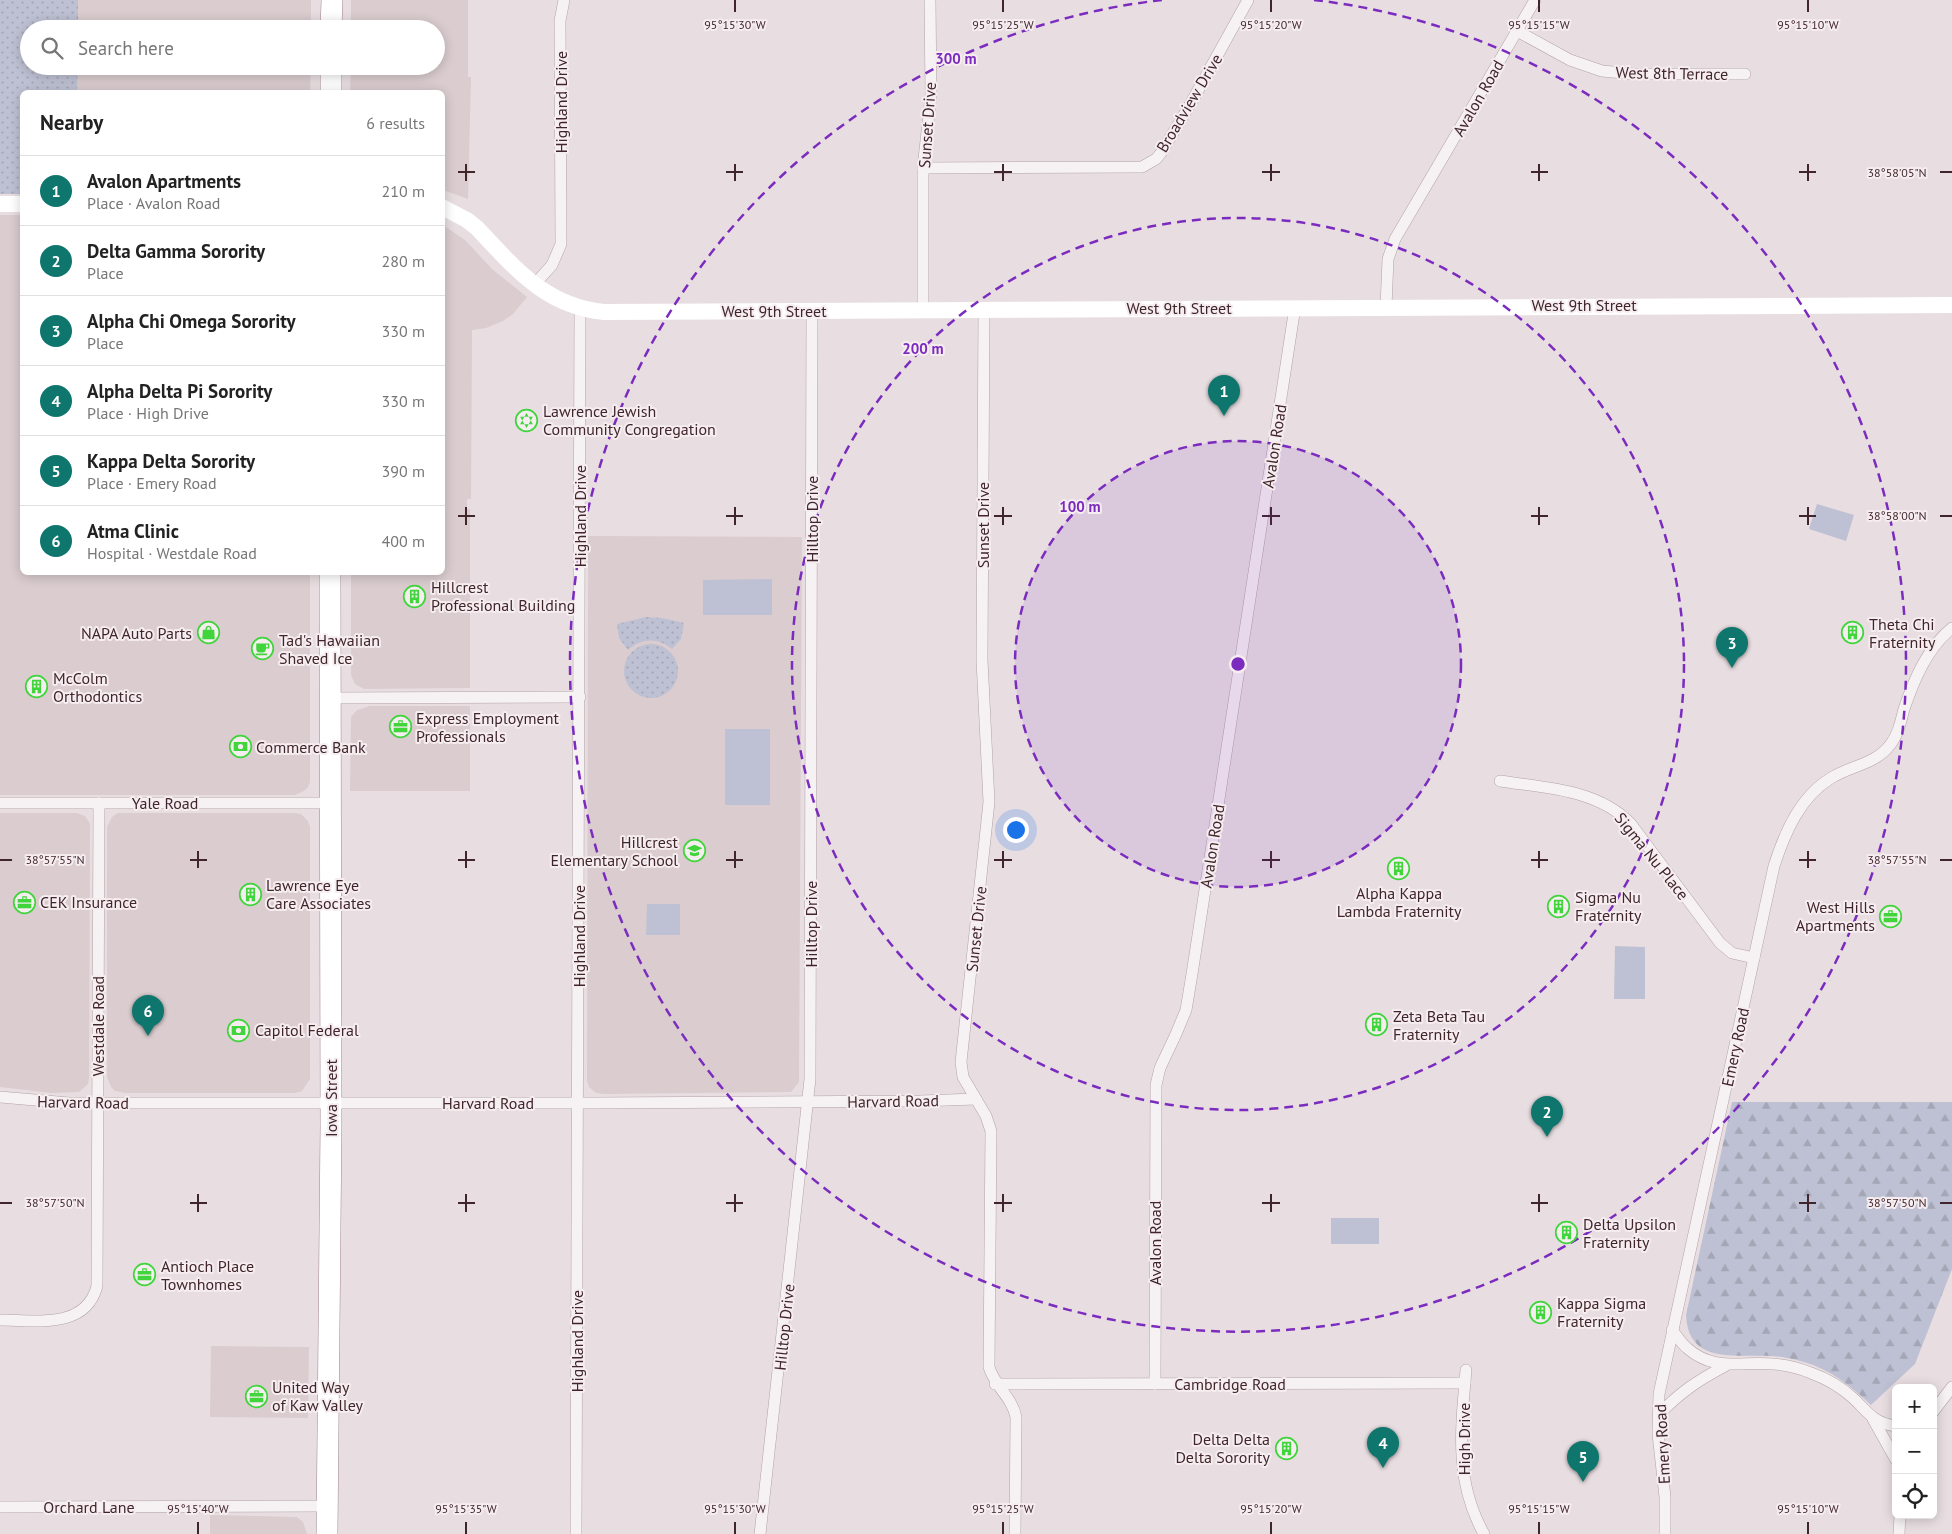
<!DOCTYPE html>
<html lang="en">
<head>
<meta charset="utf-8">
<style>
	:root { --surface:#fff; --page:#f6f6f6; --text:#222; --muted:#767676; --line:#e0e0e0; --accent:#0f766e }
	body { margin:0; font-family:"PT Sans",sans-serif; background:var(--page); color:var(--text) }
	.controls { position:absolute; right:15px; bottom:15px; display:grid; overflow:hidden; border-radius:8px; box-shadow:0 2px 12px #0003 }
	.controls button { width:45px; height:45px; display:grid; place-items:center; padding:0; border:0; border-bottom:1px solid var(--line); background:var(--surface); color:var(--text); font:25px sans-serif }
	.you { position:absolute; left:1015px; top:829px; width:18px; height:18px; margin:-12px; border:4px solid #fff; border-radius:50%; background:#1a73e8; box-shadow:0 0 0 8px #1a73e833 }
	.badge { display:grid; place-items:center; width:32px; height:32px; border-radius:50%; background:var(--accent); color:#fff; font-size:16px; font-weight:700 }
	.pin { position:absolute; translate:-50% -41px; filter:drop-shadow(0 1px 2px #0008) }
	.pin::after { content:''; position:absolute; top:26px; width:18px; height:15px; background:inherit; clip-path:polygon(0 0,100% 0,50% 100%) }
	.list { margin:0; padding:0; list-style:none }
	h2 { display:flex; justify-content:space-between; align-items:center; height:65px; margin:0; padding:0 20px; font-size:21px }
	h2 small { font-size:16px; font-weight:400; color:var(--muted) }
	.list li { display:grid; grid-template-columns:32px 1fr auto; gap:15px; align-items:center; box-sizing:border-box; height:70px; padding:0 20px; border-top:1px solid var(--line) }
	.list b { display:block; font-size:19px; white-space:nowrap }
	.list p { margin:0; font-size:16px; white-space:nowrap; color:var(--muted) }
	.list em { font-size:16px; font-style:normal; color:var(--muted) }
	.icon { flex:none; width:28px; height:28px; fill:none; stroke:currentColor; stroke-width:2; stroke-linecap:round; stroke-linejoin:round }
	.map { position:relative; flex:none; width:1952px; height:1534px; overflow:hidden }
	.search { position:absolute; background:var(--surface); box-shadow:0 2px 12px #0003; left:20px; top:20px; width:425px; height:55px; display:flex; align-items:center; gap:12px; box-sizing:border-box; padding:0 18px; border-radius:28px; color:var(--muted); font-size:19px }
	.panel { position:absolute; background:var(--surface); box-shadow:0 2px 12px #0003; left:20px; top:90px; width:425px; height:485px; border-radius:8px }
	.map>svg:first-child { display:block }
	.built { fill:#dacccf }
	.grass { fill:url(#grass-dots) }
	.forest { fill:url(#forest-firs) }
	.garden { fill:#bec1d3 }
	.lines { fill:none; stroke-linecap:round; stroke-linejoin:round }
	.street-casing { stroke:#b2a3a7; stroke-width:12 }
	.highway-casing { stroke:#a0848c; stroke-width:22 }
	.street { stroke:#f6f1f2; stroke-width:11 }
	.secondary { stroke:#fff; stroke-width:16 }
	.highway { stroke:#fff; stroke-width:21 }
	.ticks { fill:none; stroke:#40262c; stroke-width:2 }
	.ring { fill:none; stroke:#7b2cbf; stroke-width:2.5; stroke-dasharray:9 6 }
	.labels { text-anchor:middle; stroke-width:4; stroke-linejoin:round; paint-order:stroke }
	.street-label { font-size:16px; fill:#40262c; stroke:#f6edf0 }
	.poi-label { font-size:16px; fill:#40262c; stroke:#f6edf0; text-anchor:start }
	.ticks-label { font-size:12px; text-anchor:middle; fill:#40262c; stroke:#f6edf0; stroke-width:4; stroke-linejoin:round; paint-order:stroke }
	.centre { fill:#7b2cbf; stroke:#f6edf0; stroke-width:2.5 }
	.ring-label { font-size:15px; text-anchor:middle; font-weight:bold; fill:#7b2cbf; stroke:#f6edf0; stroke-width:4; stroke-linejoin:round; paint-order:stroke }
</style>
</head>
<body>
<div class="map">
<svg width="1952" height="1534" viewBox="0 0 1952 1534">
	<defs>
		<pattern id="grass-dots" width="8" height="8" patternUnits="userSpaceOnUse" patternTransform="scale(1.25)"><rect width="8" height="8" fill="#bec1d3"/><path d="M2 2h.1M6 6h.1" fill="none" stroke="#a4a6b5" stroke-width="1.8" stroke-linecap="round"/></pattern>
		<pattern id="forest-firs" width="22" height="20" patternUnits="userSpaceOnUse" patternTransform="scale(1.25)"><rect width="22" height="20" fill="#bec1d3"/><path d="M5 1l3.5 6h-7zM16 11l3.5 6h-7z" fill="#a4a6b5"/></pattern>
	</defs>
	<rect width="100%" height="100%" fill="#e8dee1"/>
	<g class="built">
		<rect x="78" y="0" width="233" height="29"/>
		<polygon points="351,0 468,0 468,77 471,77 468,199 443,190 442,92 350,92 351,66 436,66 436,29 351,29"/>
		<polygon points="78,66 311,66 310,92 77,92"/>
		<polygon points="0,215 22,215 22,572 310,573 310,782 308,787 304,791 295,795 0,795"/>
		<polygon points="443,225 465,240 492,269 527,297 513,314 503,321 486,328 472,330 471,499 467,499 467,509 470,509 470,688 364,689 355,684 351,675 351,573 442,572"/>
		<polygon points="588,536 802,537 799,1082 791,1092 604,1094 596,1093 589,1087 587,1081"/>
		<polygon points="370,706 470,706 470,791 350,791 351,717 357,710"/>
		<polygon points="0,813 77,813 85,816 90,824 89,1078 88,1084 79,1092 52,1093 0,1087"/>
		<polygon points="118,813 295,813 301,814 308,821 310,827 310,1079 302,1091 295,1093 126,1093 115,1091 111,1087 107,1077 107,827 112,817"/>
		<polygon points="211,1346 309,1347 308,1418 210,1417"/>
		<polygon points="210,1515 297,1517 303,1522 307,1534 210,1534"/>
	</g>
	<g class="grass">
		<polygon points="0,0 78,0 78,29 29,29 29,66 78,66 77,92 22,92 22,194 0,194"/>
		<path d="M 646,617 L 662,618 L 684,623 L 681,639 L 672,649 C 658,637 641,638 628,650 L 619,638 L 617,624 Z"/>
		<circle cx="651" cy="671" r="27"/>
	</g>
	<path class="forest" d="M 1732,1102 L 1952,1102 L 1952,1269 L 1915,1364 L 1871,1405 C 1851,1386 1831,1370 1804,1362 C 1793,1359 1781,1356 1770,1356 C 1736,1354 1688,1365 1686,1315 Z"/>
	<g class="garden">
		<polygon points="1817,504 1854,515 1846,541 1809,529"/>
		<polygon points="772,579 772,615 703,615 703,580"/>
		<rect x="725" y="729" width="45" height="76"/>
		<polygon points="647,904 680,904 680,935 646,935"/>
		<polygon points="1615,946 1645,947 1645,999 1614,999"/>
		<rect x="1331" y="1218" width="48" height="26"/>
	</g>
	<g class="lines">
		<defs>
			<g id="street">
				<polyline points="1517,31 1570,60 1602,71 1634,74 1745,74"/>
				<polyline points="923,168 1142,167 1156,159 1161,153 1191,103 1248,0"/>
				<polyline points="534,285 552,265 561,244 560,21 564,0"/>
				<polyline points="1386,307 1388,259 1395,239 1535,0"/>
				<polyline points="923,310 923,168 931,95 930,0"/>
				<path d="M 984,310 L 982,660 L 989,802 L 961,1062 L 963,1077 L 986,1116 L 991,1131 L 989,1367 C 995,1387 1012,1397 1016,1417 L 1015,1534"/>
				<polyline points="331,698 580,697"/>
				<path d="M 1500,781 C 1545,788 1598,789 1631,824 L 1720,943 L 1732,953 L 1754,958"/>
				<polyline points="0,803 331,803"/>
				<polyline points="0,1097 69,1103 595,1103 920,1101 976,1099"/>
				<path d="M 0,1320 C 34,1320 86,1330 97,1286 L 99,803"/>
				<path d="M 1672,1330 C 1677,1336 1681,1343 1687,1348 C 1714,1372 1741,1361 1773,1364 C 1786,1365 1799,1368 1811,1373 C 1825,1378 1841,1387 1853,1398 C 1868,1412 1873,1423 1896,1426"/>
				<path d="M 1466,1370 C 1461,1429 1454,1480 1484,1534"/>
				<polyline points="995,1384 1465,1383"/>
				<polyline points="1155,1384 1156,1085 1160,1068 1176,1034 1186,1010 1192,974 1295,307"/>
				<polyline points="1933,1412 1952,1387"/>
				<path d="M 1659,1414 C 1682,1391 1697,1381 1725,1366"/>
				<polyline points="1873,1419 1896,1460"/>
				<polyline points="0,1507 327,1506"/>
				<polyline points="576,1534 580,307"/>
				<polyline points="760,1534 810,1079 812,311"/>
				<path d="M 1665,1534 L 1665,1497 L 1658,1434 L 1659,1394 L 1774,866 C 1785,832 1800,797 1831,778 C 1850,766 1876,764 1890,745 C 1898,735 1901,721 1904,709 C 1914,680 1927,648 1952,628"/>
				<polyline points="1899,1534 1900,1515"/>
			</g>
			<g id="highway">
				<polyline points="331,29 332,0"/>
				<polyline points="331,92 331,66"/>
				<polyline points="327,1534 331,1126 330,572"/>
			</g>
		</defs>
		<use href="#street" class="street-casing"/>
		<use href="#highway" class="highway-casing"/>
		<use href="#street" class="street"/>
		<g class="secondary">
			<polyline points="0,204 22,204"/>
			<path d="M 442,207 L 467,220 L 477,228 C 515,268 545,306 604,312 L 1952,305"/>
		</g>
		<use href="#highway" class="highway"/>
	</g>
	<path class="ticks" d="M 735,0 L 735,12M 1003,0 L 1003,12M 1271,0 L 1271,12M 1539,0 L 1539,12M 1808,0 L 1808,12M 466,164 L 466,181M 735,164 L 735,181M 1003,164 L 1003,181M 1271,164 L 1271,181M 1539,164 L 1539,181M 1808,164 L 1808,181M 458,172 L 475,172M 726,172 L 743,172M 994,172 L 1012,172M 1262,172 L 1280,172M 1531,172 L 1548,172M 1799,172 L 1816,172M 1940,172 L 1952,172M 466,507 L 466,525M 735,507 L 735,525M 1003,507 L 1003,525M 1271,507 L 1271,525M 1539,507 L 1539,525M 1808,507 L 1808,525M 458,516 L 475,516M 726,516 L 743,516M 994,516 L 1012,516M 1262,516 L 1280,516M 1531,516 L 1548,516M 1799,516 L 1816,516M 1940,516 L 1952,516M 198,851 L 198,868M 466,851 L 466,868M 735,851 L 735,868M 1003,851 L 1003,868M 1271,851 L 1271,868M 1539,851 L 1539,868M 1808,851 L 1808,868M 0,860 L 12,860M 190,860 L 207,860M 458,860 L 475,860M 726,860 L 743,860M 994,860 L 1012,860M 1262,860 L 1280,860M 1531,860 L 1548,860M 1799,860 L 1816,860M 1940,860 L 1952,860M 198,1194 L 198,1212M 466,1194 L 466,1212M 735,1194 L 735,1212M 1003,1194 L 1003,1212M 1271,1194 L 1271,1212M 1539,1194 L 1539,1212M 1808,1194 L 1808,1212M 0,1203 L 12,1203M 190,1203 L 207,1203M 458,1203 L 475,1203M 726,1203 L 743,1203M 994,1203 L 1012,1203M 1262,1203 L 1280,1203M 1531,1203 L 1548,1203M 1799,1203 L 1816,1203M 1940,1203 L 1952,1203M 198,1522 L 198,1534M 466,1522 L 466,1534M 735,1522 L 735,1534M 1003,1522 L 1003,1534M 1271,1522 L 1271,1534M 1539,1522 L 1539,1534M 1808,1522 L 1808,1534"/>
	<circle cx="1238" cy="664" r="223" fill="#7b2cbf" fill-opacity=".12"/>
	<g class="ring">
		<circle cx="1238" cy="664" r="223"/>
		<circle cx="1238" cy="664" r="446"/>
		<path d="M1314 0A668 668 0 1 1 1162 0"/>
	</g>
	<defs>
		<symbol id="synagogue-ring" viewBox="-11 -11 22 22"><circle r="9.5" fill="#f6edf0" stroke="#3fd53b" stroke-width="1.5"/><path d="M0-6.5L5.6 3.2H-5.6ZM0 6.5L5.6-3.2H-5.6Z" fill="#3fd53b"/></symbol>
		<symbol id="building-ring" viewBox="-11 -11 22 22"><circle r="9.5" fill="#f6edf0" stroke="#3fd53b" stroke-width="1.5"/><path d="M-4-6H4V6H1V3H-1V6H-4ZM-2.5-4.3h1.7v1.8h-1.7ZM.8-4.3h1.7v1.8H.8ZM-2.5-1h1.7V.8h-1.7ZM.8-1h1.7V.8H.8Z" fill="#3fd53b"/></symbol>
		<symbol id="shop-ring" viewBox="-11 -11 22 22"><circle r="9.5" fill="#f6edf0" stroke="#3fd53b" stroke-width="1.5"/><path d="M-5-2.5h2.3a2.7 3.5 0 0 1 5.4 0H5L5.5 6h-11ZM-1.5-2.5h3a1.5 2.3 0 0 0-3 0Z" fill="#3fd53b"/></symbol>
		<symbol id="cafe-ring" viewBox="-11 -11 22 22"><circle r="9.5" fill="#f6edf0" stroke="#3fd53b" stroke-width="1.5"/><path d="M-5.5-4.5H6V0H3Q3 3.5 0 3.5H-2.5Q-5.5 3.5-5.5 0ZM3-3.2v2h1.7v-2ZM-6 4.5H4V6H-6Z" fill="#3fd53b"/></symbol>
		<symbol id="office-ring" viewBox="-11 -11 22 22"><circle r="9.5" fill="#f6edf0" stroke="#3fd53b" stroke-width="1.5"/><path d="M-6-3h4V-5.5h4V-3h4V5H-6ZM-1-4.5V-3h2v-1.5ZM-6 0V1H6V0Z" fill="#3fd53b"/></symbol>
		<symbol id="bank-ring" viewBox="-11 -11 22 22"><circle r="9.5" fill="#f6edf0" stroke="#3fd53b" stroke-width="1.5"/><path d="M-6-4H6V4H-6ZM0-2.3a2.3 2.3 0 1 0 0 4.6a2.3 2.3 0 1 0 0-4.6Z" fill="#3fd53b"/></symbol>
		<symbol id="school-ring" viewBox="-11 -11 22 22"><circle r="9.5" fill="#f6edf0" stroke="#3fd53b" stroke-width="1.5"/><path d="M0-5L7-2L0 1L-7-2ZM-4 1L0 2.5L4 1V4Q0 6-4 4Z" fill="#3fd53b"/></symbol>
	</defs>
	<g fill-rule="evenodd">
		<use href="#synagogue-ring" x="514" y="408" width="25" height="25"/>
		<use href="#building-ring" x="402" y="584" width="25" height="25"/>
		<use href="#shop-ring" x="196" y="620" width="25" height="25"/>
		<use href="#building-ring" x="1840" y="620" width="25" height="25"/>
		<use href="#cafe-ring" x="250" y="636" width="25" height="25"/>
		<use href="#building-ring" x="24" y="674" width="25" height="25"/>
		<use href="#office-ring" x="388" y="714" width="25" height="25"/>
		<use href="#bank-ring" x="228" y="734" width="25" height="25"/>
		<use href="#school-ring" x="682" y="838" width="25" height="25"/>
		<use href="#building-ring" x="1386" y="856" width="25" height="25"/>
		<use href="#building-ring" x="238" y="882" width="25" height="25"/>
		<use href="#office-ring" x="12" y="890" width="25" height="25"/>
		<use href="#building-ring" x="1546" y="894" width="25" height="25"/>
		<use href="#office-ring" x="1878" y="904" width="25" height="25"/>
		<use href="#building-ring" x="1364" y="1012" width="25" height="25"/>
		<use href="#bank-ring" x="226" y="1018" width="25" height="25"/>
		<use href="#building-ring" x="1554" y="1220" width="25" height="25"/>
		<use href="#office-ring" x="132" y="1262" width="25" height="25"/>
		<use href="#building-ring" x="1528" y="1300" width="25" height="25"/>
		<use href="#office-ring" x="244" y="1384" width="25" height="25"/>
		<use href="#building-ring" x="1274" y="1436" width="25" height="25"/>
	</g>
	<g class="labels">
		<g class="street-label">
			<text transform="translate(1672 73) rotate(1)" y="6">West 8th Terrace</text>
			<text transform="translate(1478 98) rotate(-60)" y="6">Avalon Road</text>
			<text transform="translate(561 102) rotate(-90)" y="6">Highland Drive</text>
			<text transform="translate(1189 103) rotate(-59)" y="6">Broadview Drive</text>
			<text transform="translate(927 125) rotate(-86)" y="6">Sunset Drive</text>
			<text x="1584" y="311">West 9th Street</text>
			<text x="1179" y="314">West 9th Street</text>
			<text x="774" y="317">West 9th Street</text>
			<text transform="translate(1274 446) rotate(-81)" y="6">Avalon Road</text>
			<text transform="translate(580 516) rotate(-90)" y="6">Highland Drive</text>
			<text transform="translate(812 519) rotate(-90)" y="6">Hilltop Drive</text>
			<text transform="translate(983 525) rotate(-90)" y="6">Sunset Drive</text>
			<text x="165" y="809">Yale Road</text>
			<text transform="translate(1212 846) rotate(-81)" y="6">Avalon Road</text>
			<text transform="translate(1652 856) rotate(51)" y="6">Sigma Nu Place</text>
			<text transform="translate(811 924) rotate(-90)" y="6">Hilltop Drive</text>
			<text transform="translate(976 929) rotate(-84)" y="6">Sunset Drive</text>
			<text transform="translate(579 936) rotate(-90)" y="6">Highland Drive</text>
			<text transform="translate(98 1026) rotate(-90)" y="6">Westdale Road</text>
			<text transform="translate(1735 1047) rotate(-78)" y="6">Emery Road</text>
			<text transform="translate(331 1098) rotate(-90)" y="6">Iowa Street</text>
			<text transform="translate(893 1101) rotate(-1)" y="6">Harvard Road</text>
			<text transform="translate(83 1102) rotate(1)" y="6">Harvard Road</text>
			<text x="488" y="1109">Harvard Road</text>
			<text transform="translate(1155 1243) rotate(-90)" y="6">Avalon Road</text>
			<text transform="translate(784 1327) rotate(-84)" y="6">Hilltop Drive</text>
			<text transform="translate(577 1341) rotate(-90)" y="6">Highland Drive</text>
			<text x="1230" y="1390">Cambridge Road</text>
			<text transform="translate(1464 1439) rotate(-90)" y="6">High Drive</text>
			<text transform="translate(1662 1444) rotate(-93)" y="6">Emery Road</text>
			<text x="89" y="1513">Orchard Lane</text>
		</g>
		<g class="poi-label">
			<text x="543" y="417">Lawrence Jewish<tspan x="543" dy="18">Community Congregation</tspan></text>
			<text x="431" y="593">Hillcrest<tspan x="431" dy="18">Professional Building</tspan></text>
			<text x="1869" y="630">Theta Chi<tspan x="1869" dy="18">Fraternity</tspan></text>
			<text x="192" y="639" text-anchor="end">NAPA Auto Parts</text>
			<text x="279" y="646">Tad's Hawaiian<tspan x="279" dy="18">Shaved Ice</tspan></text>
			<text x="53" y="684">McColm<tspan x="53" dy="18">Orthodontics</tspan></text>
			<text x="416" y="724">Express Employment<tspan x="416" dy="18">Professionals</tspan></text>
			<text x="256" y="753">Commerce Bank</text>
			<text x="678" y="848" text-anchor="end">Hillcrest<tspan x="678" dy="18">Elementary School</tspan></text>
			<text x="266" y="891">Lawrence Eye<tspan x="266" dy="18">Care Associates</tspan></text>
			<text x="1399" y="899" text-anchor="middle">Alpha Kappa<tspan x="1399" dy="18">Lambda Fraternity</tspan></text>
			<text x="1575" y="903">Sigma Nu<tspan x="1575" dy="18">Fraternity</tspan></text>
			<text x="40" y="908">CEK Insurance</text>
			<text x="1875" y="913" text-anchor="end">West Hills<tspan x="1875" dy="18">Apartments</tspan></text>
			<text x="1393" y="1022">Zeta Beta Tau<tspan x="1393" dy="18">Fraternity</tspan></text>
			<text x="255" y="1036">Capitol Federal</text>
			<text x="1583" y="1230">Delta Upsilon<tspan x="1583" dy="18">Fraternity</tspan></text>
			<text x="161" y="1272">Antioch Place<tspan x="161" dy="18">Townhomes</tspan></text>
			<text x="1557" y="1309">Kappa Sigma<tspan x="1557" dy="18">Fraternity</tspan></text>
			<text x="272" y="1393">United Way<tspan x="272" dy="18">of Kaw Valley</tspan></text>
			<text x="1270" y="1445" text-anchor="end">Delta Delta<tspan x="1270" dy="18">Delta Sorority</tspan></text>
		</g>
	</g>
	<g class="ticks-label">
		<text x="735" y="29">95°15'30"W</text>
		<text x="1003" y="29">95°15'25"W</text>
		<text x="1271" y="29">95°15'20"W</text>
		<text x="1539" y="29">95°15'15"W</text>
		<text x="1808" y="29">95°15'10"W</text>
		<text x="1897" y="177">38°58'05"N</text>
		<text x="1897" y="520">38°58'00"N</text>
		<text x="55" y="864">38°57'55"N</text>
		<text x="1897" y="864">38°57'55"N</text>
		<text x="55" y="1207">38°57'50"N</text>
		<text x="1897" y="1207">38°57'50"N</text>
		<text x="198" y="1513">95°15'40"W</text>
		<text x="466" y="1513">95°15'35"W</text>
		<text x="735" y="1513">95°15'30"W</text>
		<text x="1003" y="1513">95°15'25"W</text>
		<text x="1271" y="1513">95°15'20"W</text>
		<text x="1539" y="1513">95°15'15"W</text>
		<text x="1808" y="1513">95°15'10"W</text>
	</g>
	<circle cx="1238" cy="664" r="8" class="centre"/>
	<g class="ring-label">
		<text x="956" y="64">300 m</text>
		<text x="923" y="354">200 m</text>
		<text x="1080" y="512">100 m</text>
	</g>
</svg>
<div class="controls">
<button>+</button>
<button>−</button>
<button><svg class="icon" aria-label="locate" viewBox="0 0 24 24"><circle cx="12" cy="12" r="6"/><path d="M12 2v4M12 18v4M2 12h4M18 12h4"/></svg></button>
</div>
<div class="you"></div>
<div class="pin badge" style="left:1224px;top:416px">1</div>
<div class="pin badge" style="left:1547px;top:1137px">2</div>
<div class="pin badge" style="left:1732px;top:668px">3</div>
<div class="pin badge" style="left:1383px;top:1468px">4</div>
<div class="pin badge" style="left:1583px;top:1482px">5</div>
<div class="pin badge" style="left:148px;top:1036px">6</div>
<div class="search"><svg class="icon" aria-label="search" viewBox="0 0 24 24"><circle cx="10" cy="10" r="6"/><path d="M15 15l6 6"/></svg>Search here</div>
<section class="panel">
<h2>Nearby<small>6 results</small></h2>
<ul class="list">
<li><span class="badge">1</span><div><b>Avalon Apartments</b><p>Place · Avalon Road</p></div><em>210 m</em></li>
<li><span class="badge">2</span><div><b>Delta Gamma Sorority</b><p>Place</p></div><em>280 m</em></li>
<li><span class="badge">3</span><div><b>Alpha Chi Omega Sorority</b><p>Place</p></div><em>330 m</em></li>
<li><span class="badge">4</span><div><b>Alpha Delta Pi Sorority</b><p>Place · High Drive</p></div><em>330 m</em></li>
<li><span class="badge">5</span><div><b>Kappa Delta Sorority</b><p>Place · Emery Road</p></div><em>390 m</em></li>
<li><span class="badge">6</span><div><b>Atma Clinic</b><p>Hospital · Westdale Road</p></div><em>400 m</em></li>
</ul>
</section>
</div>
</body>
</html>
